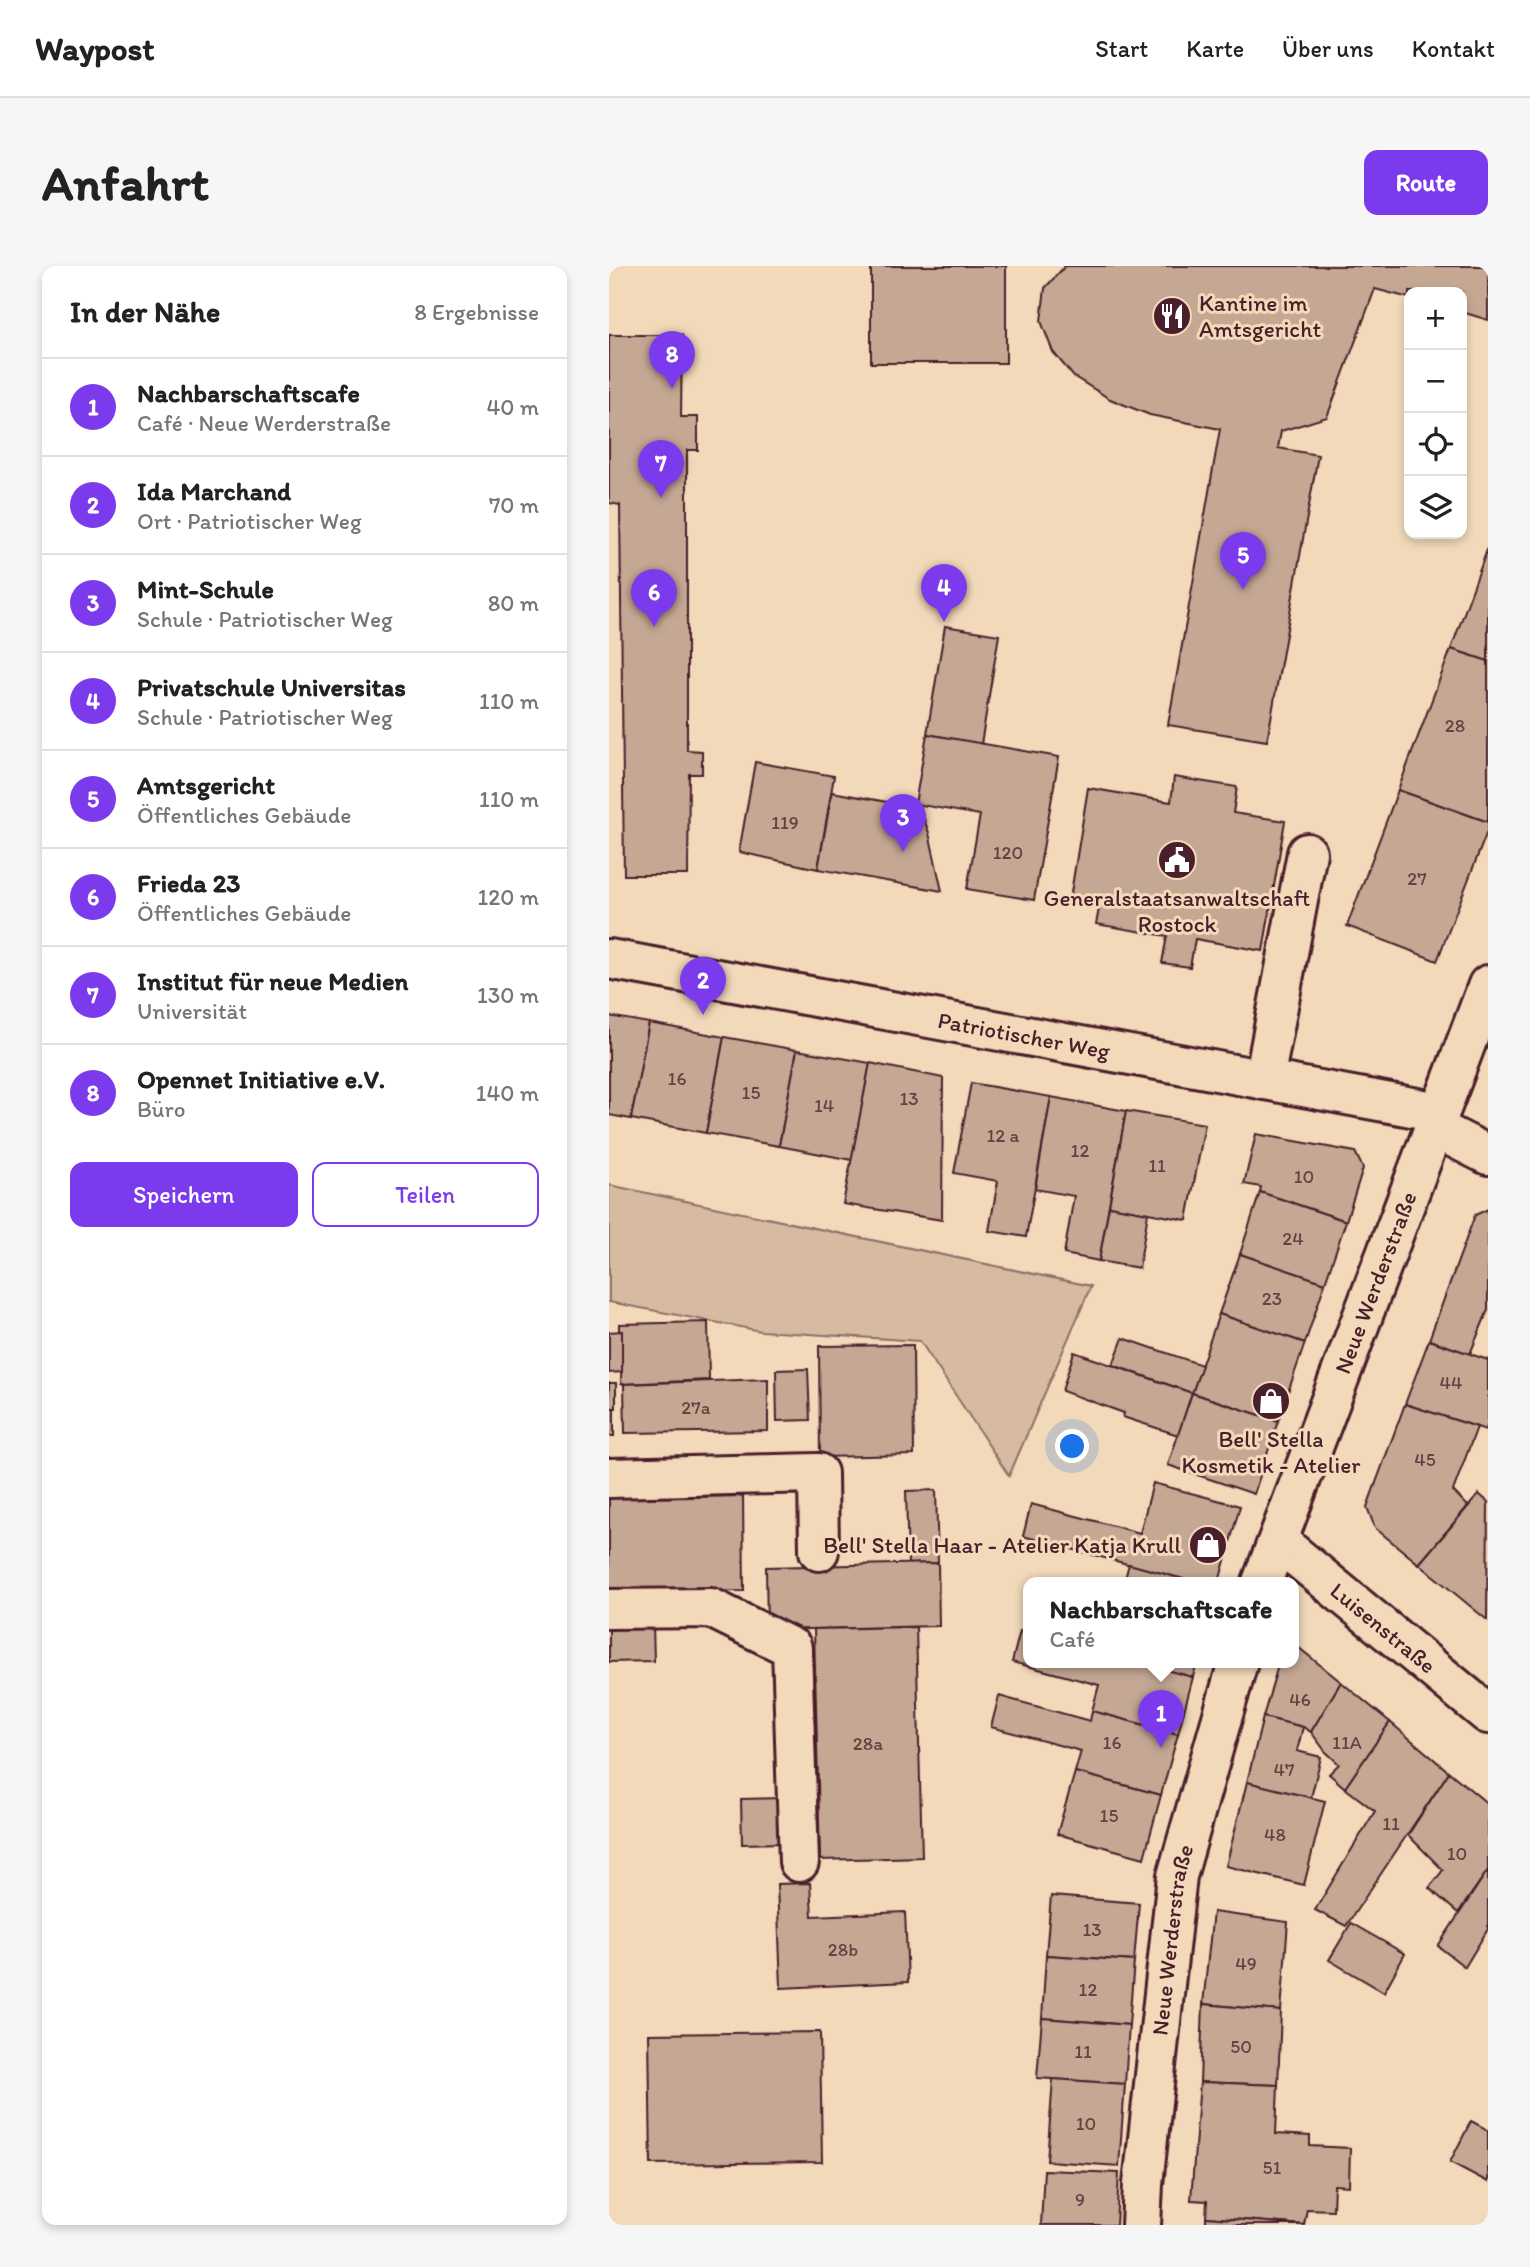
<!DOCTYPE html>
<html lang="de">
<head>
<meta charset="utf-8">
<style>
	:root { --surface:#fff; --page:#f6f6f6; --text:#222; --muted:#767676; --line:#e0e0e0; --accent:#7c3aed }
	body { margin:0; font-family:Itim,sans-serif; background:var(--page); color:var(--text) }
	.controls { position:absolute; right:21px; top:21px; display:grid; overflow:hidden; border-radius:14px; box-shadow:0 4px 10px #0003 }
	.controls button { width:63px; height:63px; display:grid; place-items:center; padding:0; border:0; border-bottom:2px solid var(--line); background:var(--surface); color:var(--text); font:35px sans-serif }
	.you { position:absolute; left:464px; top:1181px; width:24px; height:24px; margin:-18px; border:5px solid #fff; border-radius:50%; background:#1a73e8; box-shadow:0 0 0 10px #1a73e833 }
	.badge { display:grid; place-items:center; width:46px; height:46px; border-radius:50%; background:var(--accent); color:#fff; font-size:23px; font-weight:700 }
	.pin { position:absolute; translate:-50% -58px; filter:drop-shadow(0 2px 4px #0008) }
	.pin::after { content:''; position:absolute; top:37px; width:24px; height:21px; background:inherit; clip-path:polygon(0 0,100% 0,50% 100%) }
	.popup { position:absolute; left:414px; top:1311px; width:276px; height:91px; box-sizing:border-box; display:grid; place-content:center; border-radius:14px; background:var(--surface); filter:drop-shadow(0 2px 5px #0005); font-size:23px; white-space:nowrap; color:var(--muted) }
	.popup b { font-size:26px; color:var(--text) }
	.popup::after { content:''; position:absolute; left:50%; top:100%; margin-left:-14px; border:14px solid transparent; border-top-color:var(--surface) }
	.list { margin:0; padding:0; list-style:none }
	h2 { display:flex; justify-content:space-between; align-items:center; height:91px; margin:0; padding:0 28px; font-size:30px }
	h2 small { font-size:23px; font-weight:400; color:var(--muted) }
	.list li { display:grid; grid-template-columns:46px 1fr auto; gap:21px; align-items:center; box-sizing:border-box; height:98px; padding:0 28px; border-top:2px solid var(--line) }
	.list b { display:block; font-size:26px; white-space:nowrap }
	.list p { margin:0; font-size:23px; white-space:nowrap; color:var(--muted) }
	.list em { font-size:23px; font-style:normal; color:var(--muted) }
	.actions { display:flex; gap:14px; padding:21px 28px }
	.actions a { flex:1; padding:16px 0; border:2px solid var(--accent); border-radius:14px; text-align:center; font-size:24px; color:var(--accent) }
	.actions .main { background:var(--accent); color:#fff }
	.icon { flex:none; width:38px; height:38px; fill:none; stroke:currentColor; stroke-width:2; stroke-linecap:round; stroke-linejoin:round }
	.map { position:relative; flex:none; width:879px; height:1959px; overflow:hidden; border-radius:14px }
	header { display:flex; align-items:center; gap:42px; box-sizing:border-box; height:98px; padding:0 35px; background:var(--surface); border-bottom:2px solid var(--line) }
	header strong { font-size:33px }
	nav { display:flex; gap:38px; margin-inline-start:auto; font-size:24px }
	.intro { display:flex; align-items:center; justify-content:space-between; box-sizing:border-box; height:168px; padding:0 42px }
	h1 { margin:0; font-size:49px }
	.button { padding:18px 32px; border-radius:14px; background:var(--accent); color:#fff; font-size:24px; font-weight:700 }
	main { display:flex; gap:42px; padding:0 42px }
	aside { flex:1; background:var(--surface); border-radius:14px; box-shadow:0 4px 10px #0003 }
	.map>svg:first-child { display:block }
	.green { fill:#d6bba1; stroke:#906d66; stroke-width:2 }
	.building { fill:#c5a894; stroke:#4a1f2b; stroke-width:2 }
	.lines { fill:none; stroke-linecap:round; stroke-linejoin:round }
	.minor-casing { stroke:#4a1f2b; stroke-width:44 }
	.minor { stroke:#f1d9b9; stroke-width:38 }
	.labels { text-anchor:middle; stroke-width:6; stroke-linejoin:round; paint-order:stroke }
	.number-label { font-size:19px; fill:#694145 }
	.poi-label { font-size:23px; fill:#4a1f2b; stroke:#f1d9b9 }
	.street-label { font-size:23px; fill:#4a1f2b; stroke:#f1d9b9 }
</style>
</head>
<body>
<header>
<strong>Waypost</strong>
<nav><a>Start</a><a>Karte</a><a>Über uns</a><a>Kontakt</a></nav>
</header>
<div class="intro"><h1>Anfahrt</h1><a class="button">Route</a></div>
<main>
<aside>
<h2>In der Nähe<small>8 Ergebnisse</small></h2>
<ul class="list">
<li><span class="badge">1</span><div><b>Nachbarschaftscafe</b><p>Café · Neue Werderstraße</p></div><em>40 m</em></li>
<li><span class="badge">2</span><div><b>Ida Marchand</b><p>Ort · Patriotischer Weg</p></div><em>70 m</em></li>
<li><span class="badge">3</span><div><b>Mint-Schule</b><p>Schule · Patriotischer Weg</p></div><em>80 m</em></li>
<li><span class="badge">4</span><div><b>Privatschule Universitas</b><p>Schule · Patriotischer Weg</p></div><em>110 m</em></li>
<li><span class="badge">5</span><div><b>Amtsgericht</b><p>Öffentliches Gebäude</p></div><em>110 m</em></li>
<li><span class="badge">6</span><div><b>Frieda 23</b><p>Öffentliches Gebäude</p></div><em>120 m</em></li>
<li><span class="badge">7</span><div><b>Institut für neue Medien</b><p>Universität</p></div><em>130 m</em></li>
<li><span class="badge">8</span><div><b>Opennet Initiative e.V.</b><p>Büro</p></div><em>140 m</em></li>
</ul>
<div class="actions"><a class="main">Speichern</a><a>Teilen</a></div>
</aside>
<div class="map">
<svg width="879" height="1959" viewBox="0 0 879 1959">
	<rect width="100%" height="100%" fill="#f1d9b9"/>
	<filter id="ink" filterUnits="userSpaceOnUse"><feTurbulence type="fractalNoise" baseFrequency=".0143" numOctaves="2"/><feDisplacementMap in="SourceGraphic" scale="14" xChannelSelector="R" yChannelSelector="G"/><feConvolveMatrix kernelMatrix="1 2 1 2 8 2 1 2 1" color-interpolation-filters="sRGB"/></filter>
	<g filter="url(#ink)">
		<polygon class="green" points="0,919 482,1020 400,1210 311,1075 152,1065 0,1036"/>
		<g class="building">
			<rect x="262" y="0" width="135" height="97"/>
			<polygon points="456,0 879,0 879,54 853,46 853,26 800,26 800,32 766,23 718,151 672,165 669,182 709,189 658,475 559,459 611,163 541,149 501,133 464,110 444,86 432,55 436,22"/>
			<polygon points="0,69 73,69 72,151 89,151 89,184 78,184 78,484 93,485 93,508 80,508 79,609 15,609 11,239 0,237"/>
			<polygon points="879,281 879,395 842,383"/>
			<polygon points="336,360 390,369 372,478 318,468"/>
			<polygon points="842,383 879,395 879,556 789,524"/>
			<polygon points="318,468 450,491 425,634 358,623 371,549 306,538"/>
			<polygon points="146,496 225,510 209,603 130,586"/>
			<polygon points="565,511 628,521 624,547 676,555 654,685 586,673 581,701 553,697 558,670 487,658 491,638 461,633 479,522 562,536"/>
			<polygon points="789,524 879,556 879,563 828,695 738,660"/>
			<polygon points="223,526 311,542 320,567 333,625 209,603"/>
			<polygon points="0,750 40,757 22,853 0,849"/>
			<polygon points="40,757 115,771 97,867 22,853"/>
			<polygon points="115,771 188,784 170,880 97,867"/>
			<polygon points="188,784 261,797 243,894 170,880"/>
			<polygon points="261,797 334,812 333,954 234,938"/>
			<polygon points="362,817 442,831 417,971 380,965 389,915 345,907"/>
			<polygon points="442,831 517,845 490,995 455,988 465,930 426,923"/>
			<polygon points="517,845 596,858 578,954 500,940"/>
			<polygon points="647,868 746,886 754,902 737,955 651,926 652,921 635,918"/>
			<polygon points="651,926 737,955 716,1017 631,988"/>
			<polygon points="500,940 539,947 530,1002 490,995"/>
			<polygon points="879,943 879,1044 861,1088 820,1074 866,949"/>
			<polygon points="631,988 716,1017 696,1077 610,1048"/>
			<polygon points="610,1048 696,1077 669,1155 583,1127"/>
			<polygon points="99,1056 100,1114 12,1118 13,1065 10,1065 10,1058"/>
			<polygon points="13,1065 13,1106 0,1107 0,1066"/>
			<polygon points="514,1072 593,1099 583,1127 504,1099"/>
			<polygon points="820,1074 879,1094 879,1157 877,1164 796,1138"/>
			<polygon points="304,1079 305,1189 211,1191 210,1080"/>
			<polygon points="465,1086 583,1127 569,1169 514,1151 515,1147 453,1125"/>
			<polygon points="199,1103 201,1154 168,1155 167,1104"/>
			<polygon points="159,1113 159,1165 16,1167 15,1118"/>
			<rect x="0" y="1117" width="7" height="25"/>
			<polygon points="583,1127 669,1155 645,1228 559,1199"/>
			<polygon points="796,1138 868,1161 844,1225 859,1240 810,1298 766,1262 758,1241"/>
			<rect x="0" y="1142" width="5" height="28"/>
			<polygon points="544,1217 631,1240 610,1316 585,1316 414,1270 422,1238 531,1267"/>
			<polygon points="327,1224 329,1297 299,1298 297,1225"/>
			<polygon points="870,1228 879,1236 878,1354 810,1298"/>
			<polygon points="134,1230 135,1325 0,1326 0,1232"/>
			<polygon points="329,1297 330,1360 158,1364 157,1301"/>
			<polygon points="520,1298 585,1316 515,1316"/>
			<polygon points="44,1357 45,1395 0,1396 0,1358"/>
			<polygon points="307,1361 313,1591 211,1594 205,1363"/>
			<polygon points="411,1365 419,1367 419,1396 528,1396 584,1411 569,1468 483,1445 490,1419 403,1396"/>
			<polygon points="689,1381 732,1416 702,1466 694,1461 654,1451 670,1396 685,1396 685,1383"/>
			<polygon points="528,1396 588,1396 584,1411"/>
			<polygon points="732,1416 781,1456 736,1522 720,1508 730,1498 717,1486 702,1466"/>
			<polygon points="390,1430 481,1455 483,1445 569,1468 552,1529 466,1506 472,1485 382,1461"/>
			<polygon points="654,1451 694,1461 688,1485 712,1491 702,1532 638,1516"/>
			<polygon points="781,1456 840,1506 737,1660 706,1644 766,1545 736,1522"/>
			<polygon points="466,1506 552,1529 535,1592 448,1568"/>
			<polygon points="840,1506 879,1538 879,1604 849,1647 820,1622 834,1604 799,1569"/>
			<polygon points="638,1516 716,1535 695,1619 617,1600"/>
			<polygon points="173,1532 174,1577 133,1578 132,1533"/>
			<polygon points="879,1604 879,1663 856,1701 829,1680"/>
			<polygon points="201,1617 203,1650 296,1646 299,1716 172,1722 168,1618"/>
			<polygon points="442,1630 530,1637 525,1695 437,1689"/>
			<polygon points="604,1646 679,1656 672,1745 594,1738"/>
			<polygon points="742,1657 796,1688 775,1726 720,1694"/>
			<polygon points="437,1689 525,1695 520,1759 433,1752"/>
			<polygon points="594,1738 672,1745 669,1819 591,1816"/>
			<polygon points="433,1752 520,1759 516,1818 428,1812"/>
			<polygon points="211,1766 213,1896 42,1898 40,1768"/>
			<polygon points="444,1813 516,1818 510,1900 438,1895"/>
			<polygon points="591,1816 669,1819 667,1868 701,1870 701,1880 741,1882 740,1920 725,1919 724,1944 698,1943 695,1959 597,1951 598,1935 582,1934"/>
			<polygon points="862,1855 879,1864 879,1916 841,1896"/>
			<polygon points="435,1904 510,1907 507,1959 432,1959"/>
			<polygon points="597,1951 695,1959 597,1959"/>
		</g>
		<g class="lines">
			<defs>
				<g id="minor">
					<path id="s1" d="M 0,693 L 830,846"/>
					<polyline points="655,814 698,587"/>
					<polyline points="824,861 879,889"/>
					<polyline points="0,1212 209,1207 210,1285"/>
					<path id="s2" d="M 670,1276 L 879,1448"/>
					<path id="s3" d="M 653,1316 L 879,719"/>
					<polyline points="0,1343 102,1342 183,1382 190,1596"/>
					<path id="s4" d="M 532,1959 L 534,1918 L 568,1610 L 629,1396"/>
				</g>
			</defs>
			<use href="#minor" class="minor-casing"/>
			<use href="#minor" class="minor"/>
		</g>
	</g>
	<defs>
		<symbol id="restaurant-disc" viewBox="-11 -11 22 22"><circle r="9.5" fill="#4a1f2b" stroke="#f1d9b9"/><path d="M-5-6h1v4h1v-4h1v4h1v-4h1v5L-1.5 .5V6h-2V.5L-5-1ZM5-6V6H3V1.5H1.5Q1.5-4 5-6Z" fill="#fff"/></symbol>
		<symbol id="civic-disc" viewBox="-11 -11 22 22"><circle r="9.5" fill="#4a1f2b" stroke="#f1d9b9"/><path d="M-.6-6.5H3V-4.5H.6V-3L4-1V1h2V6H-6V1h2V-1L-.6-3ZM-1.2 2.5V6h2.4V2.5Z" fill="#fff"/></symbol>
		<symbol id="shop-disc" viewBox="-11 -11 22 22"><circle r="9.5" fill="#4a1f2b" stroke="#f1d9b9"/><path d="M-5-2.5h2.3a2.7 3.5 0 0 1 5.4 0H5L5.5 6h-11ZM-1.5-2.5h3a1.5 2.3 0 0 0-3 0Z" fill="#fff"/></symbol>
	</defs>
	<g fill-rule="evenodd">
		<use href="#restaurant-disc" x="541" y="28" width="44" height="44"/>
		<use href="#civic-disc" x="546" y="572" width="44" height="44"/>
		<use href="#shop-disc" x="640" y="1113" width="44" height="44"/>
		<use href="#shop-disc" x="577" y="1257" width="44" height="44"/>
	</g>
	<g class="labels">
		<g class="number-label">
			<text x="846" y="466">28</text>
			<text x="176" y="563">119</text>
			<text x="399" y="593">120</text>
			<text x="808" y="619">27</text>
			<text x="68" y="819">16</text>
			<text x="142" y="833">15</text>
			<text x="300" y="839">13</text>
			<text x="215" y="846">14</text>
			<text x="394" y="876">12 a</text>
			<text x="471" y="891">12</text>
			<text x="548" y="906">11</text>
			<text x="695" y="917">10</text>
			<text x="684" y="979">24</text>
			<text x="663" y="1039">23</text>
			<text x="842" y="1123">44</text>
			<text x="87" y="1148">27a</text>
			<text x="816" y="1200">45</text>
			<text x="691" y="1440">46</text>
			<text x="503" y="1483">16</text>
			<text x="738" y="1483">11A</text>
			<text x="259" y="1484">28a</text>
			<text x="675" y="1510">47</text>
			<text x="500" y="1556">15</text>
			<text x="782" y="1564">11</text>
			<text x="666" y="1575">48</text>
			<text x="848" y="1594">10</text>
			<text x="483" y="1670">13</text>
			<text x="234" y="1690">28b</text>
			<text x="637" y="1704">49</text>
			<text x="479" y="1730">12</text>
			<text x="632" y="1787">50</text>
			<text x="474" y="1792">11</text>
			<text x="477" y="1864">10</text>
			<text x="663" y="1908">51</text>
			<text x="471" y="1940">9</text>
		</g>
		<g class="poi-label">
			<text x="590" y="45" text-anchor="start">Kantine im<tspan x="590" dy="26">Amtsgericht</tspan></text>
			<text x="568" y="640">Generalstaatsanwaltschaft<tspan x="568" dy="26">Rostock</tspan></text>
			<text x="662" y="1181">Bell' Stella<tspan x="662" dy="26">Kosmetik - Atelier</tspan></text>
			<text x="572" y="1287" text-anchor="end">Bell' Stella Haar - Atelier Katja Krull</text>
		</g>
		<g class="street-label">
			<text dy="8" stroke="none"><textPath href="#s1" startOffset="422">Patriotischer Weg</textPath></text>
			<text dy="8" stroke="none"><textPath href="#s3" startOffset="320">Neue Werderstraße</textPath></text>
			<text dy="8" stroke="none"><textPath href="#s2" startOffset="135">Luisenstraße</textPath></text>
			<text dy="8" stroke="none"><textPath href="#s4" startOffset="287">Neue Werderstraße</textPath></text>
		</g>
	</g>
</svg>
<div class="controls">
<button>+</button>
<button>−</button>
<button><svg class="icon" aria-label="locate" viewBox="0 0 24 24"><circle cx="12" cy="12" r="6"/><path d="M12 2v4M12 18v4M2 12h4M18 12h4"/></svg></button>
<button><svg class="icon" aria-label="layers" viewBox="0 0 24 24"><path d="M12 4l9 5-9 5-9-5zM3 14l9 5 9-5"/></svg></button>
</div>
<div class="you"></div>
<div class="pin badge" style="left:552px;top:1482px">1</div>
<div class="popup"><b>Nachbarschaftscafe</b>Café</div>
<div class="pin badge" style="left:94px;top:749px">2</div>
<div class="pin badge" style="left:294px;top:586px">3</div>
<div class="pin badge" style="left:335px;top:356px">4</div>
<div class="pin badge" style="left:634px;top:324px">5</div>
<div class="pin badge" style="left:45px;top:361px">6</div>
<div class="pin badge" style="left:52px;top:232px">7</div>
<div class="pin badge" style="left:63px;top:123px">8</div>
</div>
</main>
</body>
</html>
